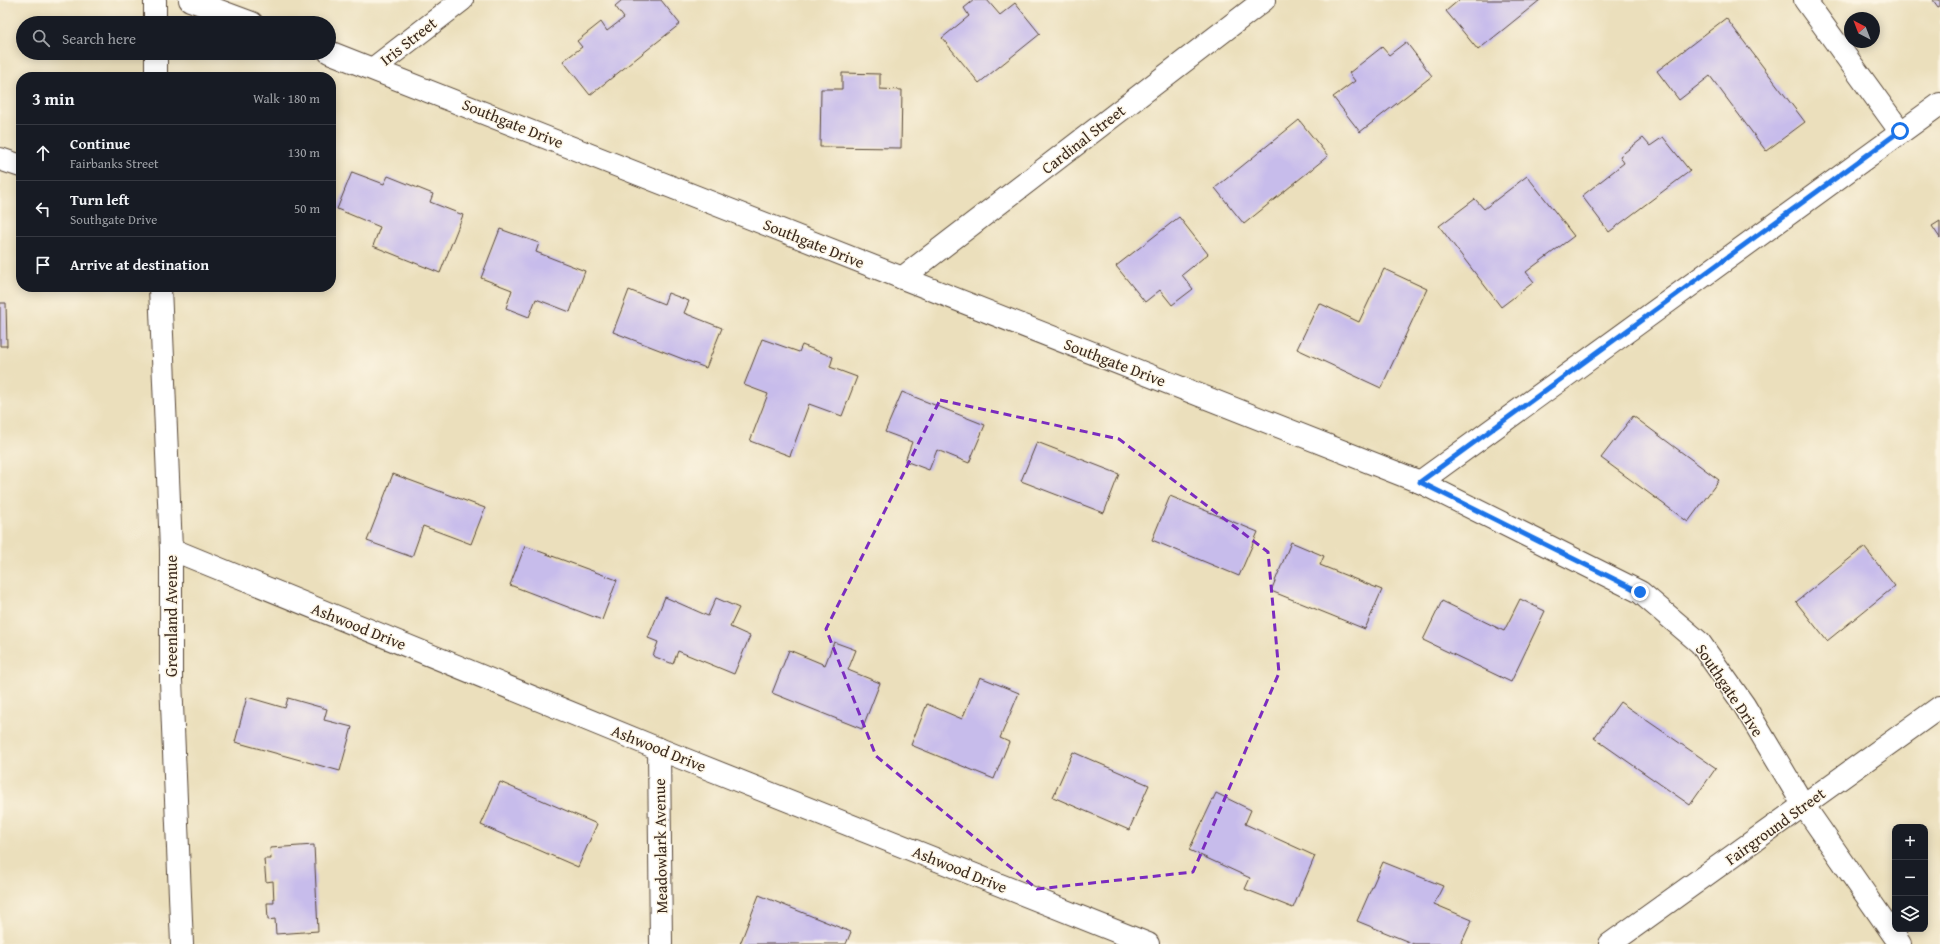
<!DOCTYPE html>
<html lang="en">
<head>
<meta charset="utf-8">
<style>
	:root { --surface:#171b24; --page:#20242c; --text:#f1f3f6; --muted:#9ea1a6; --line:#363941 }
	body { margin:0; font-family:"Gentium Book Plus",serif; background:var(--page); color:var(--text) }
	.controls { position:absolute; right:12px; bottom:12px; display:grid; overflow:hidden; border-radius:8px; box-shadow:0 2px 10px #0003 }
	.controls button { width:36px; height:36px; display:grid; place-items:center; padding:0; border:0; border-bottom:1px solid var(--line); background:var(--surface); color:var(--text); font:20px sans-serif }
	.compass { position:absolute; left:1844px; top:12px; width:36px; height:36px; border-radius:50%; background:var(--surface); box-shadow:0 2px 10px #0003; rotate:318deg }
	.stop { position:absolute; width:12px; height:12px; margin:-9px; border:3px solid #1a73e8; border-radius:50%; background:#fff }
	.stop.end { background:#1a73e8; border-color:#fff; box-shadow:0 1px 4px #0008 }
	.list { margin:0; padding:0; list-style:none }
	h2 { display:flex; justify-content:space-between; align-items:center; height:52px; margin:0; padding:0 16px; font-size:17px }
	h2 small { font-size:13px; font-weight:400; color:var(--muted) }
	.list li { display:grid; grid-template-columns:26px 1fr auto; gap:12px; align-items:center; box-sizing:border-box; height:56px; padding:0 16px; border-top:1px solid var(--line) }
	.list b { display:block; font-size:15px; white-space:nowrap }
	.list p { margin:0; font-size:13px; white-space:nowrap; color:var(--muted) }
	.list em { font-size:13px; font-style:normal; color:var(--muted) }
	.icon { flex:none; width:22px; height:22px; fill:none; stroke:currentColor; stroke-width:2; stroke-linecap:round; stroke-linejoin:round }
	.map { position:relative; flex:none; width:1940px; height:944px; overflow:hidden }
	.search { position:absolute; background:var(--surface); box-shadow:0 2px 10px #0003; left:16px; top:16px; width:320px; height:44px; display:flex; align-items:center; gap:10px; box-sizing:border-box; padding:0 14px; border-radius:22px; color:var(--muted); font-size:15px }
	.panel { position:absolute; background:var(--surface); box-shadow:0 2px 10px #0003; left:16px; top:72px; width:320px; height:220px; border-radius:16px }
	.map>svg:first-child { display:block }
	.building { fill:#c7bceb }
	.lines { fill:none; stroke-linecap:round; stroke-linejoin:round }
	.minor-casing { stroke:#554536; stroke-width:24 }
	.minor { stroke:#fff; stroke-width:22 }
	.route { stroke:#1a73e8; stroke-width:5 }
	.marked { fill:none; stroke:#7b2cbf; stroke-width:3; stroke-dasharray:8 5; stroke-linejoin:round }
	.labels { text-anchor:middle; stroke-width:3; stroke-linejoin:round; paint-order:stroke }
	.street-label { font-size:16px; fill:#3b2a1e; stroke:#fcf5e5 }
</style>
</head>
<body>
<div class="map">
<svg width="1940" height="944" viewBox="0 0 1940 944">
	<rect width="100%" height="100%" fill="#fcf5e5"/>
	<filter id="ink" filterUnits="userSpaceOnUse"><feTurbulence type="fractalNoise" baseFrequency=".025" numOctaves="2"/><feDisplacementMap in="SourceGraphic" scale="8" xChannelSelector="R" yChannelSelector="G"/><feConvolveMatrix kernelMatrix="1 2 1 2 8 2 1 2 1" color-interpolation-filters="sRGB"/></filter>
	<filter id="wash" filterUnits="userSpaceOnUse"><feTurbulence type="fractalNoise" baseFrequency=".012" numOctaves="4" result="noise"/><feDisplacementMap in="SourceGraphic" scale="16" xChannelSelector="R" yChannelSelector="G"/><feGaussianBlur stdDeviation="0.9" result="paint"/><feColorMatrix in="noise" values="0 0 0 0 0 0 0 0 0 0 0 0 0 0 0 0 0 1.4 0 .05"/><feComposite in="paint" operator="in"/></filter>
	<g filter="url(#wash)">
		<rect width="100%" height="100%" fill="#ebdfbc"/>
		<g id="blocks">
			<g class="building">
				<polygon points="622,0 661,0 680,24 590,95 563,61 582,47 577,41 601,22 607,31 624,18 615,6"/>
				<polygon points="974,0 987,0 1000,15 1015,3 1040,34 979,83 942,38 969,16 964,8"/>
				<polygon points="1459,0 1540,0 1478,50 1446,11"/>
				<polygon points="1933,0 1940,0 1940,6 1938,7"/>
				<polygon points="1726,18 1805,122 1766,151 1710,76 1679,100 1657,71"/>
				<polygon points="1406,42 1432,76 1360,132 1333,97 1355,81 1349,73 1382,47 1389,55"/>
				<polygon points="842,73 880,74 880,89 902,90 901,148 820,147 821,89 842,89"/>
				<polygon points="1299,120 1328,156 1244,224 1215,188"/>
				<polygon points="1663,137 1690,171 1609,232 1582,196 1624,163 1620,156 1643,138 1650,146"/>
				<polygon points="352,172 384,184 388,176 433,194 430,202 463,215 440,273 373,246 380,227 337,209"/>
				<polygon points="1527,176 1574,236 1526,272 1534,282 1501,307 1439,226 1475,199 1484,209"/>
				<polygon points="1179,217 1208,254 1182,275 1193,289 1172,305 1160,290 1145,302 1116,266"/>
				<polygon points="1940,221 1940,238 1932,226"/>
				<polygon points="500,229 539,243 536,252 585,271 570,312 536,299 529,317 506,308 512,290 481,278"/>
				<polygon points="1384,269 1427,289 1381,388 1297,349 1319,303 1359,322"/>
				<polygon points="629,290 664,304 668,293 689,301 684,313 722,328 706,368 613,332"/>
				<polygon points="0,303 6,303 7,346 0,346"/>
				<polygon points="762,339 799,352 802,345 833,357 830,367 857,377 842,416 809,404 790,456 750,441 768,394 744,385"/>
				<polygon points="902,392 985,425 969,463 937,450 929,470 905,461 912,442 885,432"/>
				<polygon points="1633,416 1719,480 1688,522 1601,458"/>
				<polygon points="1037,442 1119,474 1104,513 1021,481"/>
				<polygon points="393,474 485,508 471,544 423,526 412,557 367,541"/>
				<polygon points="1170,496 1258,532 1239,576 1152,540"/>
				<polygon points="1291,542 1324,556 1320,565 1382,590 1365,629 1271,591"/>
				<polygon points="525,546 617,580 602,620 510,585"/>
				<polygon points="1864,547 1895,586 1827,641 1796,602"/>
				<polygon points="665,597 708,616 716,598 739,608 730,627 750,636 734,674 678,651 673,664 653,656 658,642 648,638"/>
				<polygon points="1520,599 1545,611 1511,682 1423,640 1442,601 1504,631"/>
				<polygon points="834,642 856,650 848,670 880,683 862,729 772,693 789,650 825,665"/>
				<polygon points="980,677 1019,693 1000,738 1009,742 994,779 911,745 927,704 962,719"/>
				<polygon points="247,697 285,708 288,698 327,709 324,720 352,727 340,771 235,742"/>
				<polygon points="1620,702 1716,768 1690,805 1594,738"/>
				<polygon points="1073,752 1149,785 1129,830 1053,797"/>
				<polygon points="500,782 597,824 578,867 481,825"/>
				<polygon points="1216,793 1251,810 1245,824 1315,856 1293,908 1245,889 1250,878 1189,850"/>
				<polygon points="314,845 318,931 276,934 275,919 268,920 267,903 274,903 273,881 266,882 264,859 271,859 270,848"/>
				<polygon points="1383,862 1443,886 1434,904 1472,920 1461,944 1414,944 1357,921"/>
				<polygon points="759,895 851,932 846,944 740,944"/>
			</g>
		</g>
	</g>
	<g filter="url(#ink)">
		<use href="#blocks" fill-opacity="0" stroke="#554536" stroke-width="1"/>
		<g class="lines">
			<defs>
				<g id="minor">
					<polyline points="155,0 155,23"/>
					<polyline points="190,0 252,23"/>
					<polyline points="1805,0 1900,131"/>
					<polyline points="329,52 1420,482 1640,592 1700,643 1744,705 1804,806 1900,944"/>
					<polyline points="156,53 156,77"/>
					<polyline points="374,68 462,0"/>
					<polyline points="0,159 21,166"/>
					<polyline points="902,278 1264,0"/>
					<polyline points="160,287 171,549 171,680 182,944"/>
					<polyline points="1420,482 1940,104"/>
					<polyline points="171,549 659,749 1148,944"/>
					<polyline points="659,749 661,944"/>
					<polyline points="1610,944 1940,707"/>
				</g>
			</defs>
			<use href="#minor" class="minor-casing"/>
			<use href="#minor" class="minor"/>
		</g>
	</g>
	<g class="lines" filter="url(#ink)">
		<polyline class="route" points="1640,592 1420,482 1900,131"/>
	</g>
	<path class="marked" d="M 940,400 L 1119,439 L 1268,552 L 1279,673 L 1193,872 L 1037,889 L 876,756 L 826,629 Z"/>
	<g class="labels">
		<g class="street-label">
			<text transform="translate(408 41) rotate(-38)" y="6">Iris Street</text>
			<text transform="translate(513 123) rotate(22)" y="6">Southgate Drive</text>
			<text transform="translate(1083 139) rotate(-38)" y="6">Cardinal Street</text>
			<text transform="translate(814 243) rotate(22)" y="6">Southgate Drive</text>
			<text transform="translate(1115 362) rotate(21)" y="6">Southgate Drive</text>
			<text transform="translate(171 616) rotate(-90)" y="6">Greenland Avenue</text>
			<text transform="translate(359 626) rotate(22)" y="6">Ashwood Drive</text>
			<text transform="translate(1730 690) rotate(56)" y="6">Southgate Drive</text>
			<text transform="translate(659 748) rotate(22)" y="6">Ashwood Drive</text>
			<text transform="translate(1775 826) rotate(-36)" y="6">Fairground Street</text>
			<text transform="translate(660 846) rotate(-91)" y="6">Meadowlark Avenue</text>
			<text transform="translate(960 869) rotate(22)" y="6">Ashwood Drive</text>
		</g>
	</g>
</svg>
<div class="controls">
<button>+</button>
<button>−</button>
<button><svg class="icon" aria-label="layers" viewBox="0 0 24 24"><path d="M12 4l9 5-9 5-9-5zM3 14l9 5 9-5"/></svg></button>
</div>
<svg class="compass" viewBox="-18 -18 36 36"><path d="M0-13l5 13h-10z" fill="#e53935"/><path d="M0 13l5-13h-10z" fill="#9ea1a6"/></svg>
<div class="stop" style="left:1900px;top:131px"></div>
<div class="stop end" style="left:1640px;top:592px"></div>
<div class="search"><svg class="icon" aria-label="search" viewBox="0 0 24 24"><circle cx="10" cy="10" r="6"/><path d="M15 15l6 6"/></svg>Search here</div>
<section class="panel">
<h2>3 min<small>Walk · 180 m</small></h2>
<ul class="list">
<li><svg class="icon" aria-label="ahead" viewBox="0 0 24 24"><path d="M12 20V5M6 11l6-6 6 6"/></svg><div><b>Continue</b><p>Fairbanks Street</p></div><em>130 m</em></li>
<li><svg class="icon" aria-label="left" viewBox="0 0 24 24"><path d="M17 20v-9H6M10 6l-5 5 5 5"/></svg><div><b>Turn left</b><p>Southgate Drive</p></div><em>50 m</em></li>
<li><svg class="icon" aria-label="arrive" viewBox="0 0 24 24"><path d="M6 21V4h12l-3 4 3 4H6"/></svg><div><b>Arrive at destination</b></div></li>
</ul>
</section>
</div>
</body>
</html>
